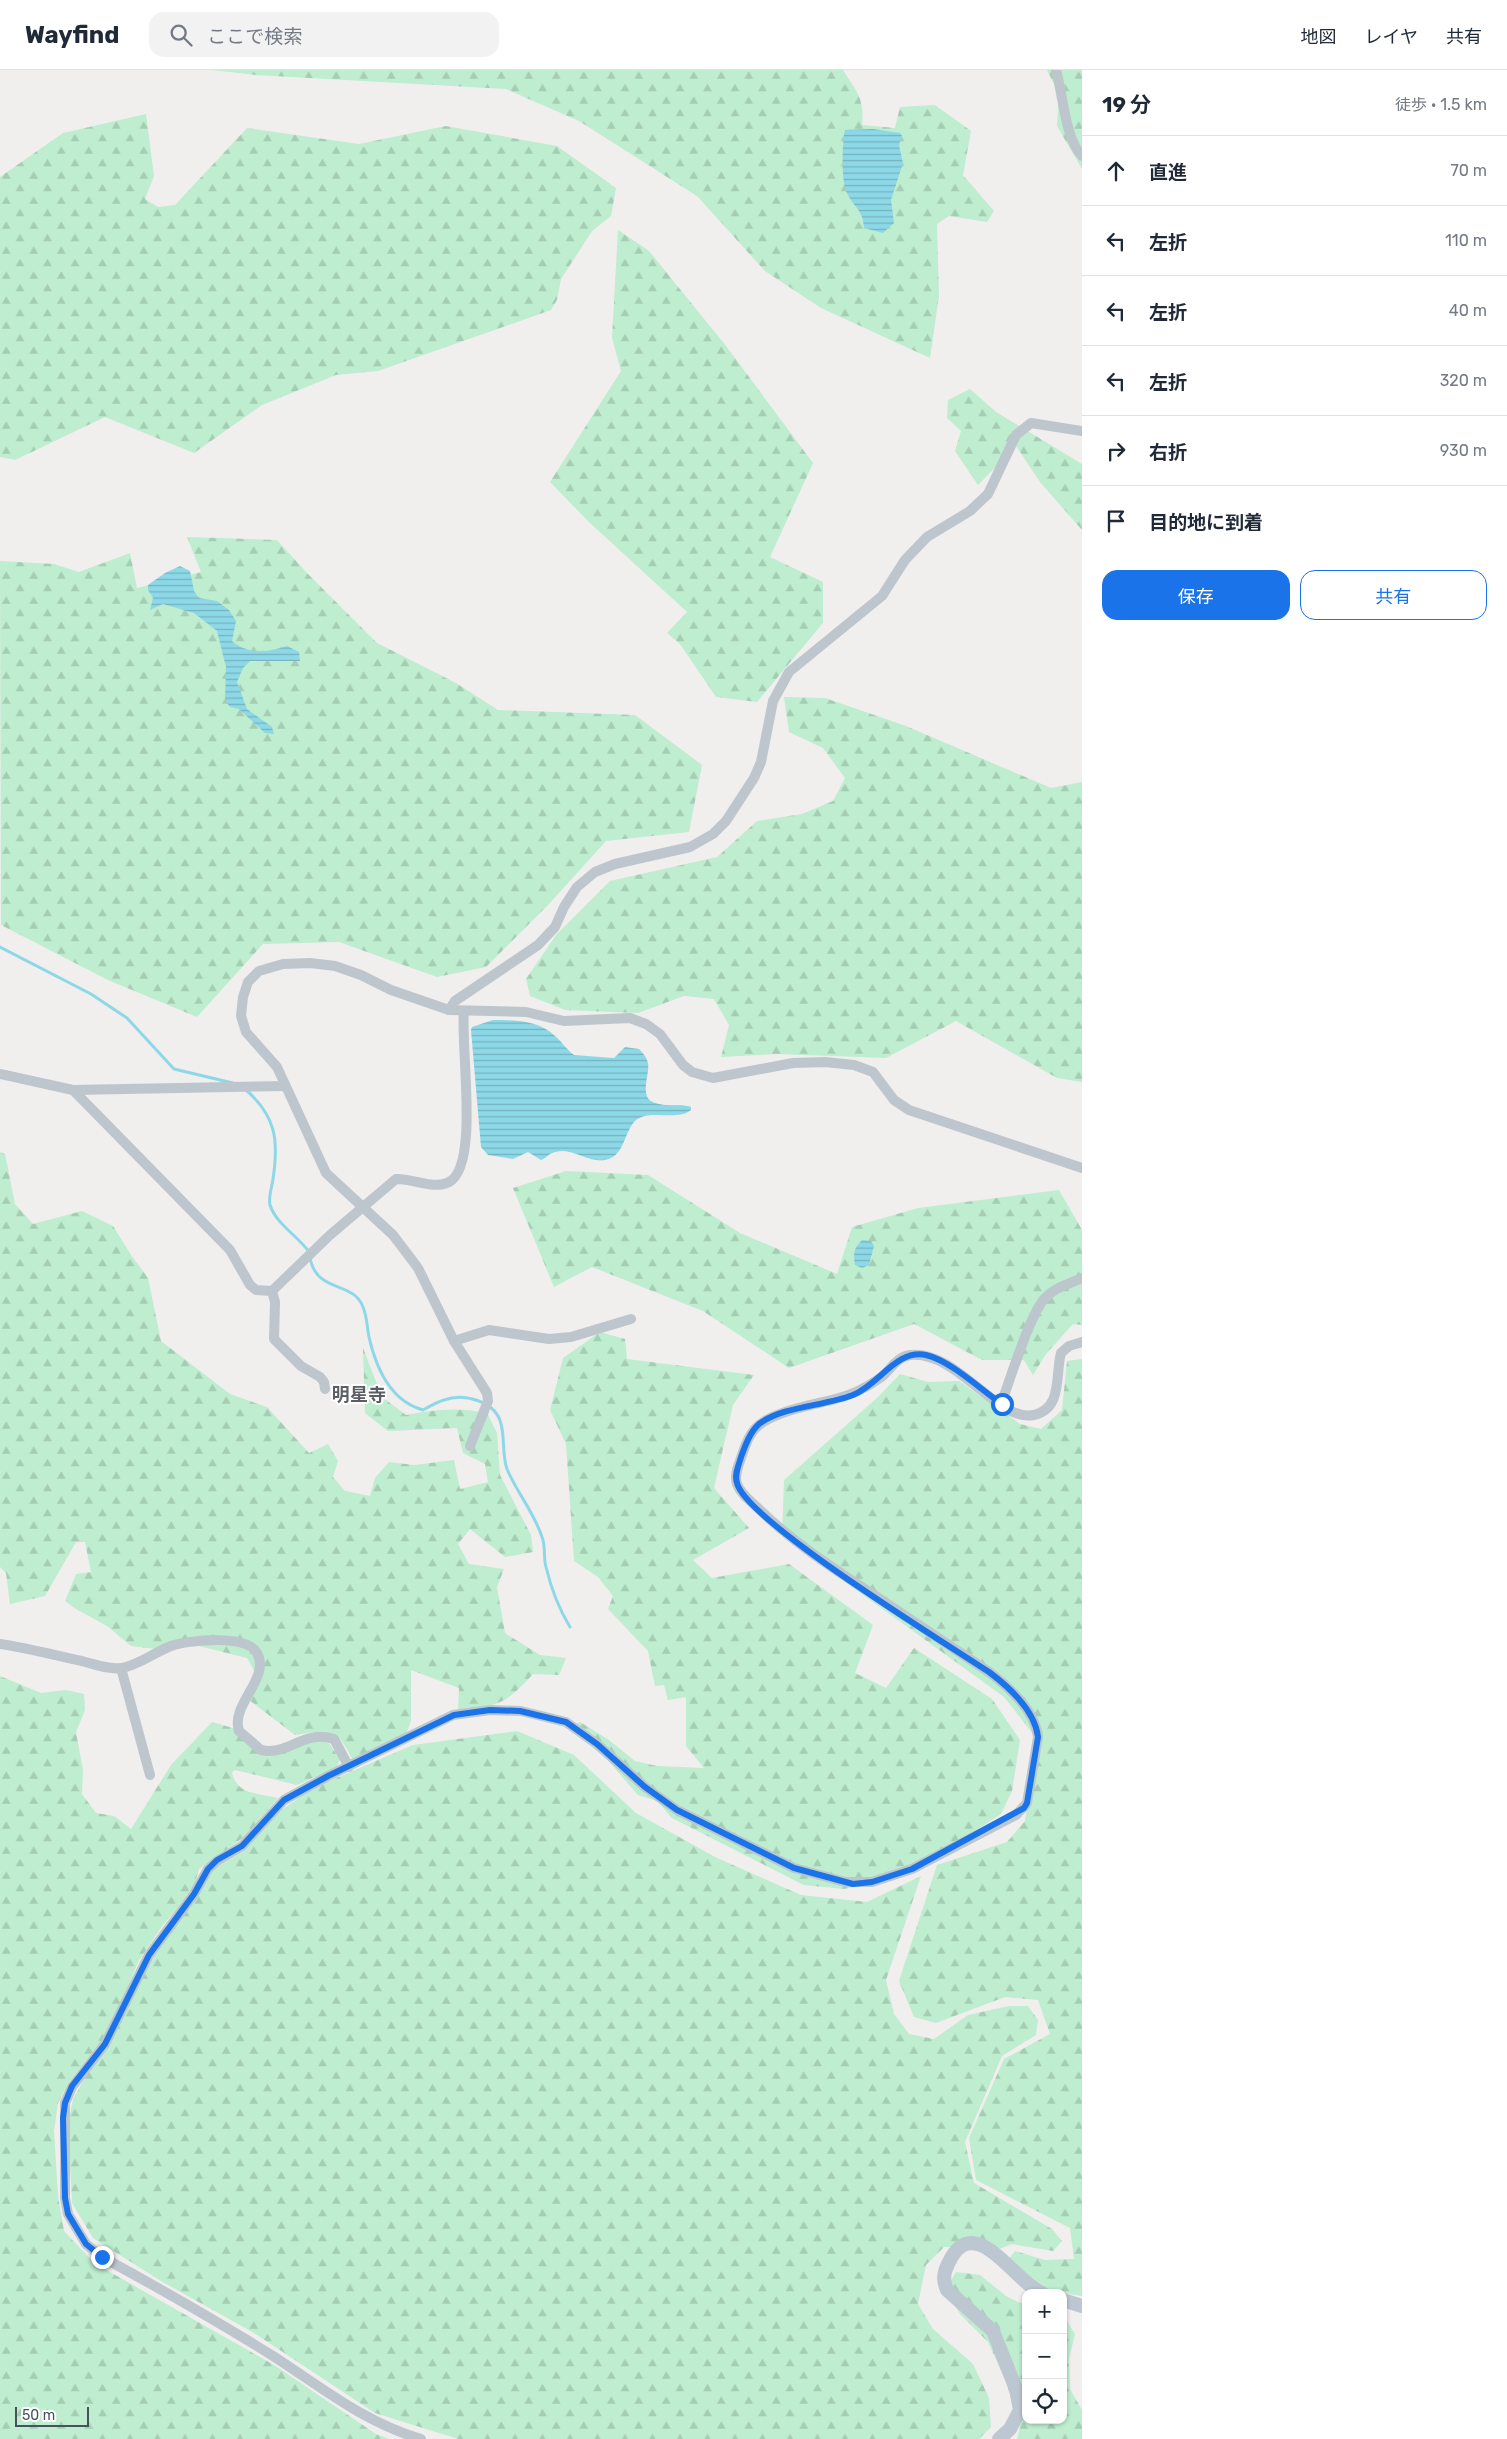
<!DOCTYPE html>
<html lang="ja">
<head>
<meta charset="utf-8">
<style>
	:root { --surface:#fff; --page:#f2f2f3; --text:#1f2937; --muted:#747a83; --line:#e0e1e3; --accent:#1a73e8 }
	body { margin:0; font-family:Rubik,"Noto Sans JP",sans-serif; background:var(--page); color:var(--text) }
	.controls { position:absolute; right:15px; bottom:15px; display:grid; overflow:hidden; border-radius:10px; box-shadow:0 1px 4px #0004 }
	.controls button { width:45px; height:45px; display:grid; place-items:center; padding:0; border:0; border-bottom:1px solid var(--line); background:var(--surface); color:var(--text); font:25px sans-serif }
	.scale { position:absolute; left:15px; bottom:12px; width:74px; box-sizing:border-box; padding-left:5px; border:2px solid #47525b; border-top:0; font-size:14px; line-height:18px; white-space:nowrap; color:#47525b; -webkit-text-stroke:4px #fff; paint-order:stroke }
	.stop { position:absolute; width:15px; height:15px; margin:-11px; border:4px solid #1a73e8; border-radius:50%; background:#fff }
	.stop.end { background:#1a73e8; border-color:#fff; box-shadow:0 1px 5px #0008 }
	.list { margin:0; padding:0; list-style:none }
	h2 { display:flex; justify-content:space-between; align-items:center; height:65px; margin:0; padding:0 20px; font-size:21px }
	h2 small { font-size:16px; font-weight:400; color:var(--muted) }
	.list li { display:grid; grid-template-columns:32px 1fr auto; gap:15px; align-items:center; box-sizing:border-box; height:70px; padding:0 20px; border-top:1px solid var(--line) }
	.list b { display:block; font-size:19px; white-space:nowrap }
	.list em { font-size:16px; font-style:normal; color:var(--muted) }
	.actions { display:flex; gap:10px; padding:15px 20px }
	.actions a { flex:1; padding:11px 0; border:1px solid var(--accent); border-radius:15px; text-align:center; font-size:18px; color:var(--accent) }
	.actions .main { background:var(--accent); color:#fff }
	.icon { flex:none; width:28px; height:28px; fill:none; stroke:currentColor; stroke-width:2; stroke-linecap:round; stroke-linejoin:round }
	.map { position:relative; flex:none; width:1082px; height:2369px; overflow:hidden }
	header { display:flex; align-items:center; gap:30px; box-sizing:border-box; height:70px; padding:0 25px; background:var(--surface); border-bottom:1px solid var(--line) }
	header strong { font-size:24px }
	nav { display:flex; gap:28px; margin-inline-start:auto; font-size:18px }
	.search { width:350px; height:45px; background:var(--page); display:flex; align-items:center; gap:12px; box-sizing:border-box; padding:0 18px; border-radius:15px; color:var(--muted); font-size:19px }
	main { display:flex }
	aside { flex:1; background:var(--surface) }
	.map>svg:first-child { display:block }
	.forest { fill:url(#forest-firs) }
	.water { fill:url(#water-rules) }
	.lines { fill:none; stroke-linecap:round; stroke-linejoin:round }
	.stream { stroke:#8dd8e7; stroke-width:3 }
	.street { stroke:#bdc6cd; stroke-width:10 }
	.secondary { stroke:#bdc7d1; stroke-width:14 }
	.route { stroke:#1a73e8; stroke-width:6 }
	.labels { text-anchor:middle; stroke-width:4; stroke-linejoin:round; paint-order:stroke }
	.quarter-label { font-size:18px; font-weight:bold; fill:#5b5f63; stroke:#fff }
</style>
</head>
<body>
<header>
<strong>Wayfind</strong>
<div class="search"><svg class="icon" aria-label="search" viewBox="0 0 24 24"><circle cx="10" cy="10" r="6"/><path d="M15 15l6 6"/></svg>ここで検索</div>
<nav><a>地図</a><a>レイヤ</a><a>共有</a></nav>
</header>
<main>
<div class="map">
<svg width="1082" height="2369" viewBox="0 0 1082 2369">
	<defs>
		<pattern id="forest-firs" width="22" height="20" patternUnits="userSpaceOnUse" patternTransform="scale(1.25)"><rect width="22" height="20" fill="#beedcf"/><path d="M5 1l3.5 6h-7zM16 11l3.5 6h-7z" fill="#a5cdb4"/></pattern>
		<pattern id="water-rules" width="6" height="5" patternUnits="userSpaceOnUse" patternTransform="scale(1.25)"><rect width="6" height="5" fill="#8dd8e7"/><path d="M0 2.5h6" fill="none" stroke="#75b2be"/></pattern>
	</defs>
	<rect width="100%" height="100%" fill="#f1eeee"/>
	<g class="forest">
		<path d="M 212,0 L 843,0 C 856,21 865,28 862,55 L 895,58 L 900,37 L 935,35 L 971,61 L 963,105 L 994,141 L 987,152 L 949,146 L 937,154 L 939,226 L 930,288 L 821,238 L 765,201 L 697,126 L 579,51 L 506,19 L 256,5 Z"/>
		<polygon points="1047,0 1082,0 1082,99 1057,56 1059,24"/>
		<polygon points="146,44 154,106 145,129 158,137 175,135 247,58 359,74 446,56 557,76 616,118 611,146 592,161 561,209 557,230 551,240 378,301 336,305 262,335 194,383 105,347 15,390 0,387 0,107 63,63"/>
		<polygon points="618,160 649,181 726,276 813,393 770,487 823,512 823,553 757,632 716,627 680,574 667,563 687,542 590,453 550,412 621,301 612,268"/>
		<polygon points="970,319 996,342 1082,394 1082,460 1040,412 1016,376 978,415 955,381 961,361 947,348 948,330"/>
		<polygon points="187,467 277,470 307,503 377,573 456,613 498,640 635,645 702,695 689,762 606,771 549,834 486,897 437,907 339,872 263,874 197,947 108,910 1,855 0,491 54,494 79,502 130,483 137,518 201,502"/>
		<polygon points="784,627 825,628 906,656 1051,718 1082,712 1082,1012 1057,1008 956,951 886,988 776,984 721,987 729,955 714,929 684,926 638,943 565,940 530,926 526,909 556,865 610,811 717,787 757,751 802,744 833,731 845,708 823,678 789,662"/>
		<path d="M 0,1082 L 5,1084 L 15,1134 L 33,1154 L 82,1141 L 113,1156 L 131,1185 L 148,1208 L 161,1271 L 230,1324 L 267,1337 L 309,1383 L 328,1374 L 338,1391 L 333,1407 L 345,1421 L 370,1426 L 375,1408 L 389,1392 L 414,1395 L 454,1390 L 460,1419 L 488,1412 L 485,1394 L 463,1383 L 457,1358 L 388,1361 L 365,1343 L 363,1278 L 382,1327 L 406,1345 C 435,1339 459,1337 487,1343 L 497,1363 L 500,1405 L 531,1465 L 533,1482 L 505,1487 L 470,1459 L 458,1474 L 469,1494 L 504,1499 L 497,1517 L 505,1563 L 540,1585 L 566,1588 L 559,1605 L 533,1604 C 504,1636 499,1634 458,1642 L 459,1618 L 411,1600 L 411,1651 L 406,1664 L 352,1689 C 337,1656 327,1660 295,1665 L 249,1630 L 257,1606 L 247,1588 L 179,1571 L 155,1579 L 131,1576 L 107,1556 L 76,1539 L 65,1531 L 76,1504 L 91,1502 L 85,1472 L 76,1472 L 45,1526 L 10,1534 L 6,1503 L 0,1497 Z"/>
		<polygon points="566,1101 648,1105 740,1163 837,1204 852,1157 918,1138 1059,1120 1082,1160 1082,1255 1073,1254 1046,1284 1033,1305 1024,1290 982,1290 914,1254 789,1298 703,1241 592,1197 554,1217 513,1118"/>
		<polygon points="600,1262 625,1269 627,1289 754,1305 733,1335 714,1418 749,1458 693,1490 712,1508 789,1494 873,1555 855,1603 886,1618 914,1578 992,1629 1020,1670 1012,1721 1001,1744 949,1778 888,1810 844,1819 804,1815 672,1748 657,1731 638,1725 605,1687 567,1658 580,1652 609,1670 635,1691 657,1696 704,1698 686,1676 686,1627 668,1630 664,1615 655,1616 648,1581 608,1539 613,1526 598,1507 574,1491 566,1374 550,1340 563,1288"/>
		<polygon points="1082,1289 1082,2226 1036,2218 1004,2195 1015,2181 1045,2190 1074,2189 1070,2158 976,2110 969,2068 1004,1989 1050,1964 1038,1930 1005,1927 936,1953 914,1947 899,1911 937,1795 1007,1772 1025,1751 1037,1669 1004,1627 782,1466 784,1410 877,1328 900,1304 928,1312 959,1311 1020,1354 1041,1359 1062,1340 1067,1291"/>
		<path d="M 0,1606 L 41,1623 L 66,1620 L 84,1624 L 85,1640 L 76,1662 L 83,1700 L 82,1724 L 96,1743 L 114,1746 L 131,1759 L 171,1695 L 212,1652 L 233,1658 L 258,1683 L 319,1669 L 329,1673 L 340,1689 L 337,1697 L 297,1715 L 235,1700 L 232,1702 C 235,1724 259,1724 278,1728 L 244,1767 L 199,1799 L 195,1813 L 182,1832 L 160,1859 L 138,1892 L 122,1932 L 101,1971 L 69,2012 L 58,2033 L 54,2061 L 58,2126 L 64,2161 L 94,2193 L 274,2295 L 376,2364 L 389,2369 L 0,2369 Z"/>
		<polygon points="517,1661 574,1685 636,1743 715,1787 801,1825 867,1832 921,1806 886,1910 894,1944 909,1964 934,1969 968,1945 1009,1936 1028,1936 1038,1950 1036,1965 1002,1986 965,2072 974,2113 1052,2159 1062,2171 1053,2181 1012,2174 989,2183 976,2177 944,2177 926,2195 918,2234 933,2259 973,2294 989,2328 991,2357 979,2369 458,2369 375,2343 254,2263 161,2211 93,2168 72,2133 68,2054 73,2029 150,1893 212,1800 242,1782 280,1741 313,1718 413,1675"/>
		<polygon points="956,2202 980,2205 1006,2226 1026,2236 1026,2350 1063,2350 1063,2250 1067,2251 1075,2264 1069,2289 1070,2319 1082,2340 1082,2369 1017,2369 1020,2357 1006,2312 988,2272 960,2244 949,2227 950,2212"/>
	</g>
	<g class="water">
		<path d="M 873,59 L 900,63 L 902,66 L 899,75 L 903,93 L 891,130 L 894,153 L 883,163 L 864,158 C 863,139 854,138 847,123 C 841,112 842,72 845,60 Z"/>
		<path d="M 180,496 L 190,501 L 194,521 L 199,528 L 217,531 L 229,540 L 236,551 L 232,571 C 247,585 270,582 287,576 L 299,582 L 300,591 L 250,591 L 243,598 L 237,612 L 247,639 L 272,657 L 274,664 L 265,663 L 239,639 L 230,637 L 225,630 L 226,597 L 217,561 L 194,543 L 163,534 L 150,540 L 153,528 L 148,520 L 148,515 L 165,503 Z"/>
		<path d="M 493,950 C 515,950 539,950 555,966 C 562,972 567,980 574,985 L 614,988 L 625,977 L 639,979 C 643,983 647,988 648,993 C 650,1003 640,1024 651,1031 C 662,1038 679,1033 691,1037 L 691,1040 C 676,1052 649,1038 635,1051 C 625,1061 624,1084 609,1089 C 588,1096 571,1073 550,1084 C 547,1086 544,1089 541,1090 L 528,1082 L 513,1089 L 488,1085 L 481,1077 L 471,960 L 472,957 Z"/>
		<path d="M 862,1170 L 871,1171 L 874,1176 L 869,1195 L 862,1198 L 855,1195 C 853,1183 854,1178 862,1170 Z"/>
	</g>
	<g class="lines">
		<g class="stream">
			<polyline points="0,877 91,924 127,948 174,999 233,1013"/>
			<path d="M 245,1019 C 276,1046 279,1070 273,1109 C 272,1117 268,1128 270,1135 C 276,1154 299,1167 309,1182"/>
			<path d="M 310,1188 C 317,1224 353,1210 363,1237 C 367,1246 367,1257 369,1267 C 376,1298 390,1331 423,1340 C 430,1336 437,1332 444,1330 C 464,1323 496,1331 501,1354 C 505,1368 502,1385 507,1399 C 517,1423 534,1442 542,1467 C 546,1476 543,1487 546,1497 C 551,1518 559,1539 570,1557"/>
		</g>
		<g class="street">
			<path d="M 1056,0 C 1063,24 1065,69 1082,86"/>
			<polyline points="449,940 455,931 538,875 555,857 564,837 577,817 595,802 615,794 690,777 713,764 726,751 754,708 761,692 773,631 789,602 882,526 905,490 927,467 970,441 988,424 1016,365 1031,353 1082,361"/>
			<polyline points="0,1004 73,1020 285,1016"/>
			<path d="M 73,1020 L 230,1180 L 250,1215 L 256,1220 L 272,1221 L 330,1165 L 396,1109 C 412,1108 434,1120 449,1112 C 480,1096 460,975 464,941"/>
			<polyline points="272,1221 275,1232 274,1269 301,1296 320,1307 324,1312 325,1319"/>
			<polyline points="454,1271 489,1260 549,1269 571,1267 631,1249"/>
			<path d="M 1001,1334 C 1010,1310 1030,1244 1045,1228 C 1055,1217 1069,1214 1082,1208"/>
			<polyline points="470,1376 488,1331 487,1323 454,1271 418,1198 393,1165 326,1103 277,997 246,962 241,946 243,927 248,912 259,901 283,894 310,893 335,896 361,905 391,920 449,940 526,942 564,951 630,948 646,954 660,964 683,995 692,1002 713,1008 793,993 825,992 854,995 873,1002 894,1030 909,1040 1082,1098"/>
			<path d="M 0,1574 C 27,1578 54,1585 82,1591 C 94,1594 109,1600 122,1598 C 139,1595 155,1582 171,1576 C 189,1570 247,1564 257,1583 C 271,1609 230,1634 239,1661 L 261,1680 L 267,1681 C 292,1682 305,1660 334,1669 L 349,1697"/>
			<polyline points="121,1598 150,1705"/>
			<path d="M 421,2369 C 365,2353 321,2317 273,2286 C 217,2251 159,2218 102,2187 L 86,2174 L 68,2144 L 65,2128 L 65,2033 L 72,2017 L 105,1974 L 149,1885 L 194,1824 L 208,1799 L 217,1791 L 242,1776 L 284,1730 L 328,1706 L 453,1645 L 490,1640 L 521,1641 L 566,1652 L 597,1674 L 645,1717 L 677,1740 L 794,1798 L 845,1812 L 872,1812 L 912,1799 L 1016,1745 L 1027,1733 L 1038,1667 C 1035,1640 1009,1617 989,1602 C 952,1577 914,1552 877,1527 C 836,1500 795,1474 760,1440 C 752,1432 741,1425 737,1414 C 734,1406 738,1396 741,1388 C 744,1379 747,1368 754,1360 C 768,1342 813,1335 835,1329 C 852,1325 866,1318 880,1308 C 890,1301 896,1287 910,1285 C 958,1280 997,1353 1034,1345 C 1063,1338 1055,1305 1061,1283 L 1069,1276 L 1082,1272"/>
		</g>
		<g class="secondary">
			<polyline points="1063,2230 1082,2236"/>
			<path d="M 999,2369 L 1010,2359 L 1020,2340 L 1016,2319 L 993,2261 L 947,2220 C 943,2211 943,2204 948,2194 C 974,2138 1013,2211 1042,2223"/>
		</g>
	</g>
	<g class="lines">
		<path class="route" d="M 102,2187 L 86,2174 L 68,2144 L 65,2128 L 63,2048 L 65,2033 L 72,2016 L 105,1974 L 149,1885 L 194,1824 L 208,1799 L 217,1790 L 242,1776 L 284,1730 L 328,1706 L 454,1645 L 490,1640 L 520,1641 L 566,1652 L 597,1674 L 645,1717 L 677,1740 L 794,1798 L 853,1814 L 872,1812 L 912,1799 L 1024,1738 L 1027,1733 L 1038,1667 C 1035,1641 1009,1617 989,1602 C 947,1574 746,1451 737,1413 C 734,1404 739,1395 741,1387 C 745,1376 750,1362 759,1354 C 783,1336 825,1336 853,1325 C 880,1314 896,1279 926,1285 C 951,1291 980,1319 1002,1334"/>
	</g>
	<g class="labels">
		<g class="quarter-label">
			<text x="359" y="1331">明星寺</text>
		</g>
	</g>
</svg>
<div class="controls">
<button>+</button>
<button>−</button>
<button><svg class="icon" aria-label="locate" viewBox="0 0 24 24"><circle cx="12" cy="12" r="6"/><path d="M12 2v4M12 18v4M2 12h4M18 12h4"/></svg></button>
</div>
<div class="scale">50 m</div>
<div class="stop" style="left:1002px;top:1334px"></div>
<div class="stop end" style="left:102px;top:2187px"></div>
</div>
<aside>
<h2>19 分<small>徒歩 · 1.5 km</small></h2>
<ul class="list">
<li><svg class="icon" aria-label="ahead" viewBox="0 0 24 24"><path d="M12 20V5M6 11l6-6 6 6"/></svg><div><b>直進</b></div><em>70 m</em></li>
<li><svg class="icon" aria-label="left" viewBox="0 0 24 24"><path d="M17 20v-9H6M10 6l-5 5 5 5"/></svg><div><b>左折</b></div><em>110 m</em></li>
<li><svg class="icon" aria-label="left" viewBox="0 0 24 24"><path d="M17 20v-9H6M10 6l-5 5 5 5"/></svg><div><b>左折</b></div><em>40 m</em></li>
<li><svg class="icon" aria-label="left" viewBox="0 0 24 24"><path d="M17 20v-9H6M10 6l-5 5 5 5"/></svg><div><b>左折</b></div><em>320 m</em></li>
<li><svg class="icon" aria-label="right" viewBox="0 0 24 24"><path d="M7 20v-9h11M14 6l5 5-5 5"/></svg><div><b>右折</b></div><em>930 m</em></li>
<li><svg class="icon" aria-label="arrive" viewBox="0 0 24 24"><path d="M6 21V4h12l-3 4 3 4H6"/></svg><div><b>目的地に到着</b></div></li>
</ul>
<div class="actions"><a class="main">保存</a><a>共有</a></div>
</aside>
</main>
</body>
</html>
